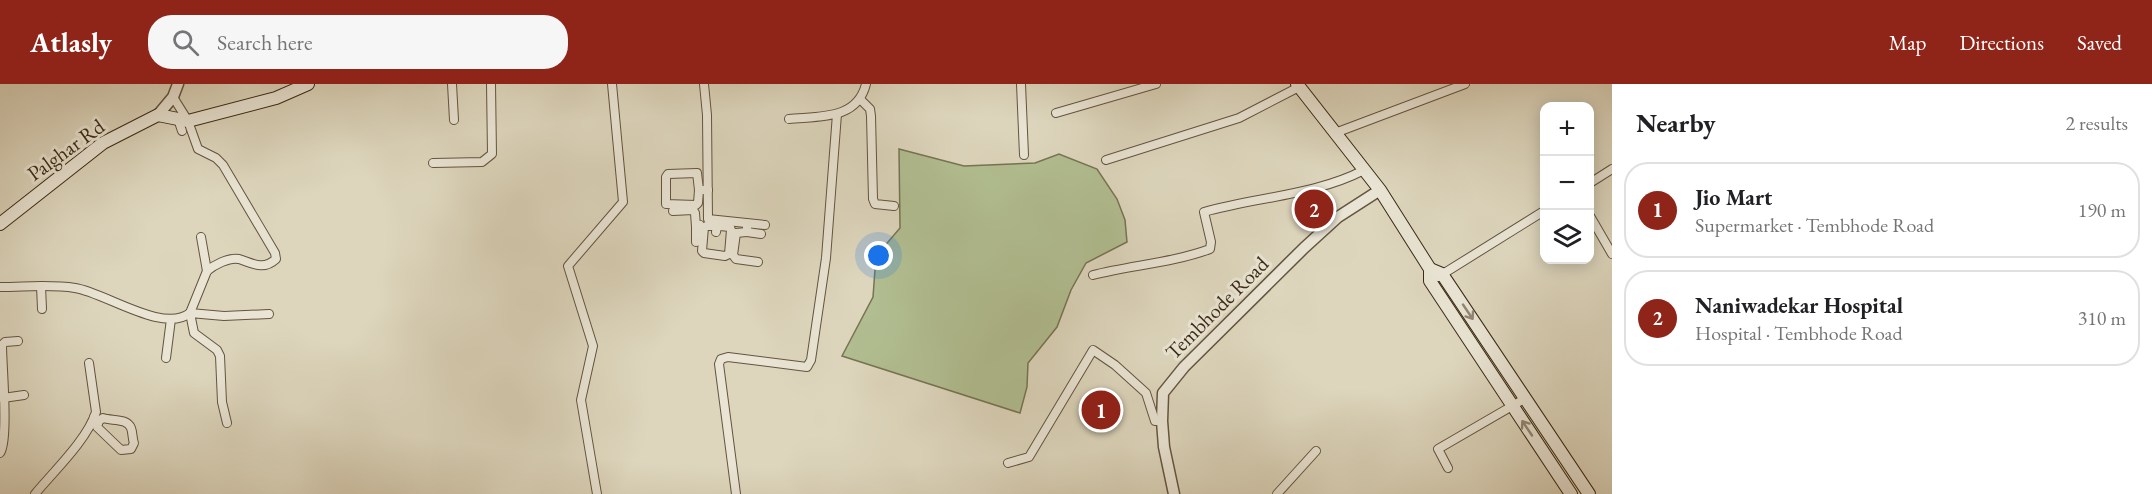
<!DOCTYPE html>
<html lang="en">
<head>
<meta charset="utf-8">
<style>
	:root { --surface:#fff; --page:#f6f6f6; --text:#202124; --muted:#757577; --line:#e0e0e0; --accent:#8f2418 }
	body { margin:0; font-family:"EB Garamond",serif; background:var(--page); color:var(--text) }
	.controls { position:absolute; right:18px; top:18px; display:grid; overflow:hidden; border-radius:12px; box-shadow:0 3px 15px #0003 }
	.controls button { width:54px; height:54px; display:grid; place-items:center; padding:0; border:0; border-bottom:2px solid var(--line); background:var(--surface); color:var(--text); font:30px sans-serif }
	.you { position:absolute; left:879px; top:172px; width:21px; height:21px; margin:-15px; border:4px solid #fff; border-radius:50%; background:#1a73e8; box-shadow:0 0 0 9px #1a73e833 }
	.badge { display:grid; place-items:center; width:39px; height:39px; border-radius:50%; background:var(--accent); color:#fff; font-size:20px; font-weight:700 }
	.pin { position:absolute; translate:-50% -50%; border:3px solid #fff; box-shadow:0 2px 6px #0006 }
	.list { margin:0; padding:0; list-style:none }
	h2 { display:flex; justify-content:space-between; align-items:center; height:78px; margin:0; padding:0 24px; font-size:26px }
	h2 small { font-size:20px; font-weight:400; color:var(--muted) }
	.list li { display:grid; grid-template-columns:39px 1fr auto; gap:18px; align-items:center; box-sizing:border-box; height:96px; margin:0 12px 12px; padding:0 12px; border:2px solid var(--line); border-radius:24px }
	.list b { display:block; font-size:22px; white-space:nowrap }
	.list p { margin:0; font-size:20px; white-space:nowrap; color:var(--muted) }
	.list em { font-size:20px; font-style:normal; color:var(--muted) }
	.icon { flex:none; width:33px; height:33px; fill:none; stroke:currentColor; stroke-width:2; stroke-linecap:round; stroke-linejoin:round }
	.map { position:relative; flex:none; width:1612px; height:410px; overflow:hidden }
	header { display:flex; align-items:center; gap:36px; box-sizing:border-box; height:84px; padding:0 30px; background:var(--accent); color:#fff }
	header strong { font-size:28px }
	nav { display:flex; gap:33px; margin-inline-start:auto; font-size:21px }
	.search { width:420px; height:54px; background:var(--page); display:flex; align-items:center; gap:15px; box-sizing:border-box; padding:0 21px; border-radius:24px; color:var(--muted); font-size:22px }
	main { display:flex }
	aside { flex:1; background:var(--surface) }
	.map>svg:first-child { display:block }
	.green { fill:#b1be91; stroke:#767452; stroke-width:1.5 }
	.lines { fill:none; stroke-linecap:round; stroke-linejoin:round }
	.minor-casing { stroke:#63543e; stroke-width:10 }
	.tertiary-casing { stroke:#63543e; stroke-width:13 }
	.secondary-casing { stroke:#3a2913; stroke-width:14 }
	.minor { stroke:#e9e4d4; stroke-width:8 }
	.tertiary { stroke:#e9e4d4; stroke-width:10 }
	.secondary { stroke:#e9e4d4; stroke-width:12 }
	.oneway { stroke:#928674 }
	.labels { text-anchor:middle; stroke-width:6; stroke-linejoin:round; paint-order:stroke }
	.street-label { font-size:21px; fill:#3a2913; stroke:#e9e4d4 }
</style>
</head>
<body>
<header>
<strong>Atlasly</strong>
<div class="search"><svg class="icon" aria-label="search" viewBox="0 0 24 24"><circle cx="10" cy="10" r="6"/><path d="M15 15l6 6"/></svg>Search here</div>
<nav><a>Map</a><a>Directions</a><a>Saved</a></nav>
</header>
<main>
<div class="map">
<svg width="1612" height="410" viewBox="0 0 1612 410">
	<rect width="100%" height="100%" fill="#ddd6bd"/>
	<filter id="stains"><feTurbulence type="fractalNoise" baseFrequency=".00333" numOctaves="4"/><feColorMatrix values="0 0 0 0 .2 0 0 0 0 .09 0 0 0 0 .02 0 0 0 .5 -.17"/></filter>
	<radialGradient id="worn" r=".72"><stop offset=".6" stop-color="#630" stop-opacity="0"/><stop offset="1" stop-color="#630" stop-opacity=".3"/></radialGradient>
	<polygon class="green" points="899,65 964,82 1035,79 1059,70 1097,85 1117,115 1125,136 1127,158 1086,179 1071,206 1057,243 1028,279 1027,303 1020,329 842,272 873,213 876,172 900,144"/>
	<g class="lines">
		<defs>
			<g id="minor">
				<polyline points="452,0 454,36"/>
				<polyline points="704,0 707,31 708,135 765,141"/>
				<polyline points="1021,0 1024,71"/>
				<polyline points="861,16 870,25 871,32 873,115 875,120 894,122"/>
				<polyline points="1056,29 1156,0"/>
				<polyline points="178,35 182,47"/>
				<path d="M 789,35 C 820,32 857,36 866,0"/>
				<polyline points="1335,49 1465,0"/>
				<polyline points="1106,76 1239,34 1299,3"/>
				<polyline points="433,79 482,78 492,70 491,0"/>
				<polyline points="1590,99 1612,85"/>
				<polyline points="699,106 698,119 696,121 666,120 666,93 668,90 697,89 699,106 708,106"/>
				<polyline points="673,127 693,126 695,129 696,143"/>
				<polyline points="1590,132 1612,170"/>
				<polyline points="747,143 747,148 761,150"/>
				<polyline points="716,148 717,142 706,142 704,143 702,167 704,169 725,172 729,170 731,146 730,143 720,142"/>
				<polyline points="747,148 736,149 733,171 736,175 758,178"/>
				<polyline points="201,153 207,187"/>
				<polyline points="696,158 696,143 700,141"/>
				<path d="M 1093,191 C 1132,181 1172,179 1210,165 L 1211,158 L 1204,128 C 1257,113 1316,111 1364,86"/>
				<polyline points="1438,193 1544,127"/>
				<polyline points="41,202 42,225"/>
				<path d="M 0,203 C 25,203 50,200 75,204 C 104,208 163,250 190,229 L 207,187 C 214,181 229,173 239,175 C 252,179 263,187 276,175 L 275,169 L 223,81 L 216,74 L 198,65 L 188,37 L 173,13"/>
				<polyline points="166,274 171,235"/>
				<polyline points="3,314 24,311"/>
				<path d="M 94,333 L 99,337 L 103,334 C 112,337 127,334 131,344 C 133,349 132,354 134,359 L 131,365 L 121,366 L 97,343 L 99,337"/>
				<polyline points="227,339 222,318 220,272 217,266 194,249 190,229 224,232 269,230"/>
				<path d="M 0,369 C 9,356 2,282 2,261 L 5,258 L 18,257"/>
				<polyline points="1008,379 1029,373 1093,266 1115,281 1146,309 1155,337 1162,337"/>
				<polyline points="1448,384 1438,365 1526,314"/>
				<path d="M 35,410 C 54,387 87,356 96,328 L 89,279"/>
				<polyline points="597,410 581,316 593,262 568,182 623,118 612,0"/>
				<polyline points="736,410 719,280 721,275 728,273 807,283 811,276 826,174 837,30"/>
				<polyline points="1277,410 1316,367"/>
			</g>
			<g id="tertiary">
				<polyline points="158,31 173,13 178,0"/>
				<polyline points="1174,410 1164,363 1162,337 1163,309 1184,283 1304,164 1338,133 1380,106"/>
			</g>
			<g id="secondary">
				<polyline points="1297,0 1380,106 1430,185 1430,197 1571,410"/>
				<polyline points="0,140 103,59 158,31 188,37 276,14 308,0"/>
				<polyline points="1430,185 1442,190 1589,410"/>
			</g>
		</defs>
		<use href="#minor" class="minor-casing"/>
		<use href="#tertiary" class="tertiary-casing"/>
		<use href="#secondary" class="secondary-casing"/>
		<use href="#minor" class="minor"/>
		<use href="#tertiary" class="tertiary"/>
		<use href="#secondary" class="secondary"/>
	</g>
	<defs><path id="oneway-shaft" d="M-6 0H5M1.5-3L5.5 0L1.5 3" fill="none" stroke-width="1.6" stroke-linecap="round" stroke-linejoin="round" transform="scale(1.5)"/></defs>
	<g class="oneway">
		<use href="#oneway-shaft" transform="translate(1468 228) rotate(56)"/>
		<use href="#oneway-shaft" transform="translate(1527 344) rotate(-124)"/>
	</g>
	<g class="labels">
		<g class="street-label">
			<text transform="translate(66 66) rotate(-36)" y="7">Palghar Rd</text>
			<text transform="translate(1217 224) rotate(-45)" y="7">Tembhode Road</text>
		</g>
	</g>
	<rect width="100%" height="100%" filter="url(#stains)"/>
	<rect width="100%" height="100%" fill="url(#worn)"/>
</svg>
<div class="controls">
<button>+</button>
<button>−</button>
<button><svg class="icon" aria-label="layers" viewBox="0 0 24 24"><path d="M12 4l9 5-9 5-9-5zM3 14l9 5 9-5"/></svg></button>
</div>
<div class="you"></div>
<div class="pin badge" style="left:1101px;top:326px">1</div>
<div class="pin badge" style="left:1314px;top:125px">2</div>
</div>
<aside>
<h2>Nearby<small>2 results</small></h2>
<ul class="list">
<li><span class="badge">1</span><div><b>Jio Mart</b><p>Supermarket · Tembhode Road</p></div><em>190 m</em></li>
<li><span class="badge">2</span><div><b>Naniwadekar Hospital</b><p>Hospital · Tembhode Road</p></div><em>310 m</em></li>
</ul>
</aside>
</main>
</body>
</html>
